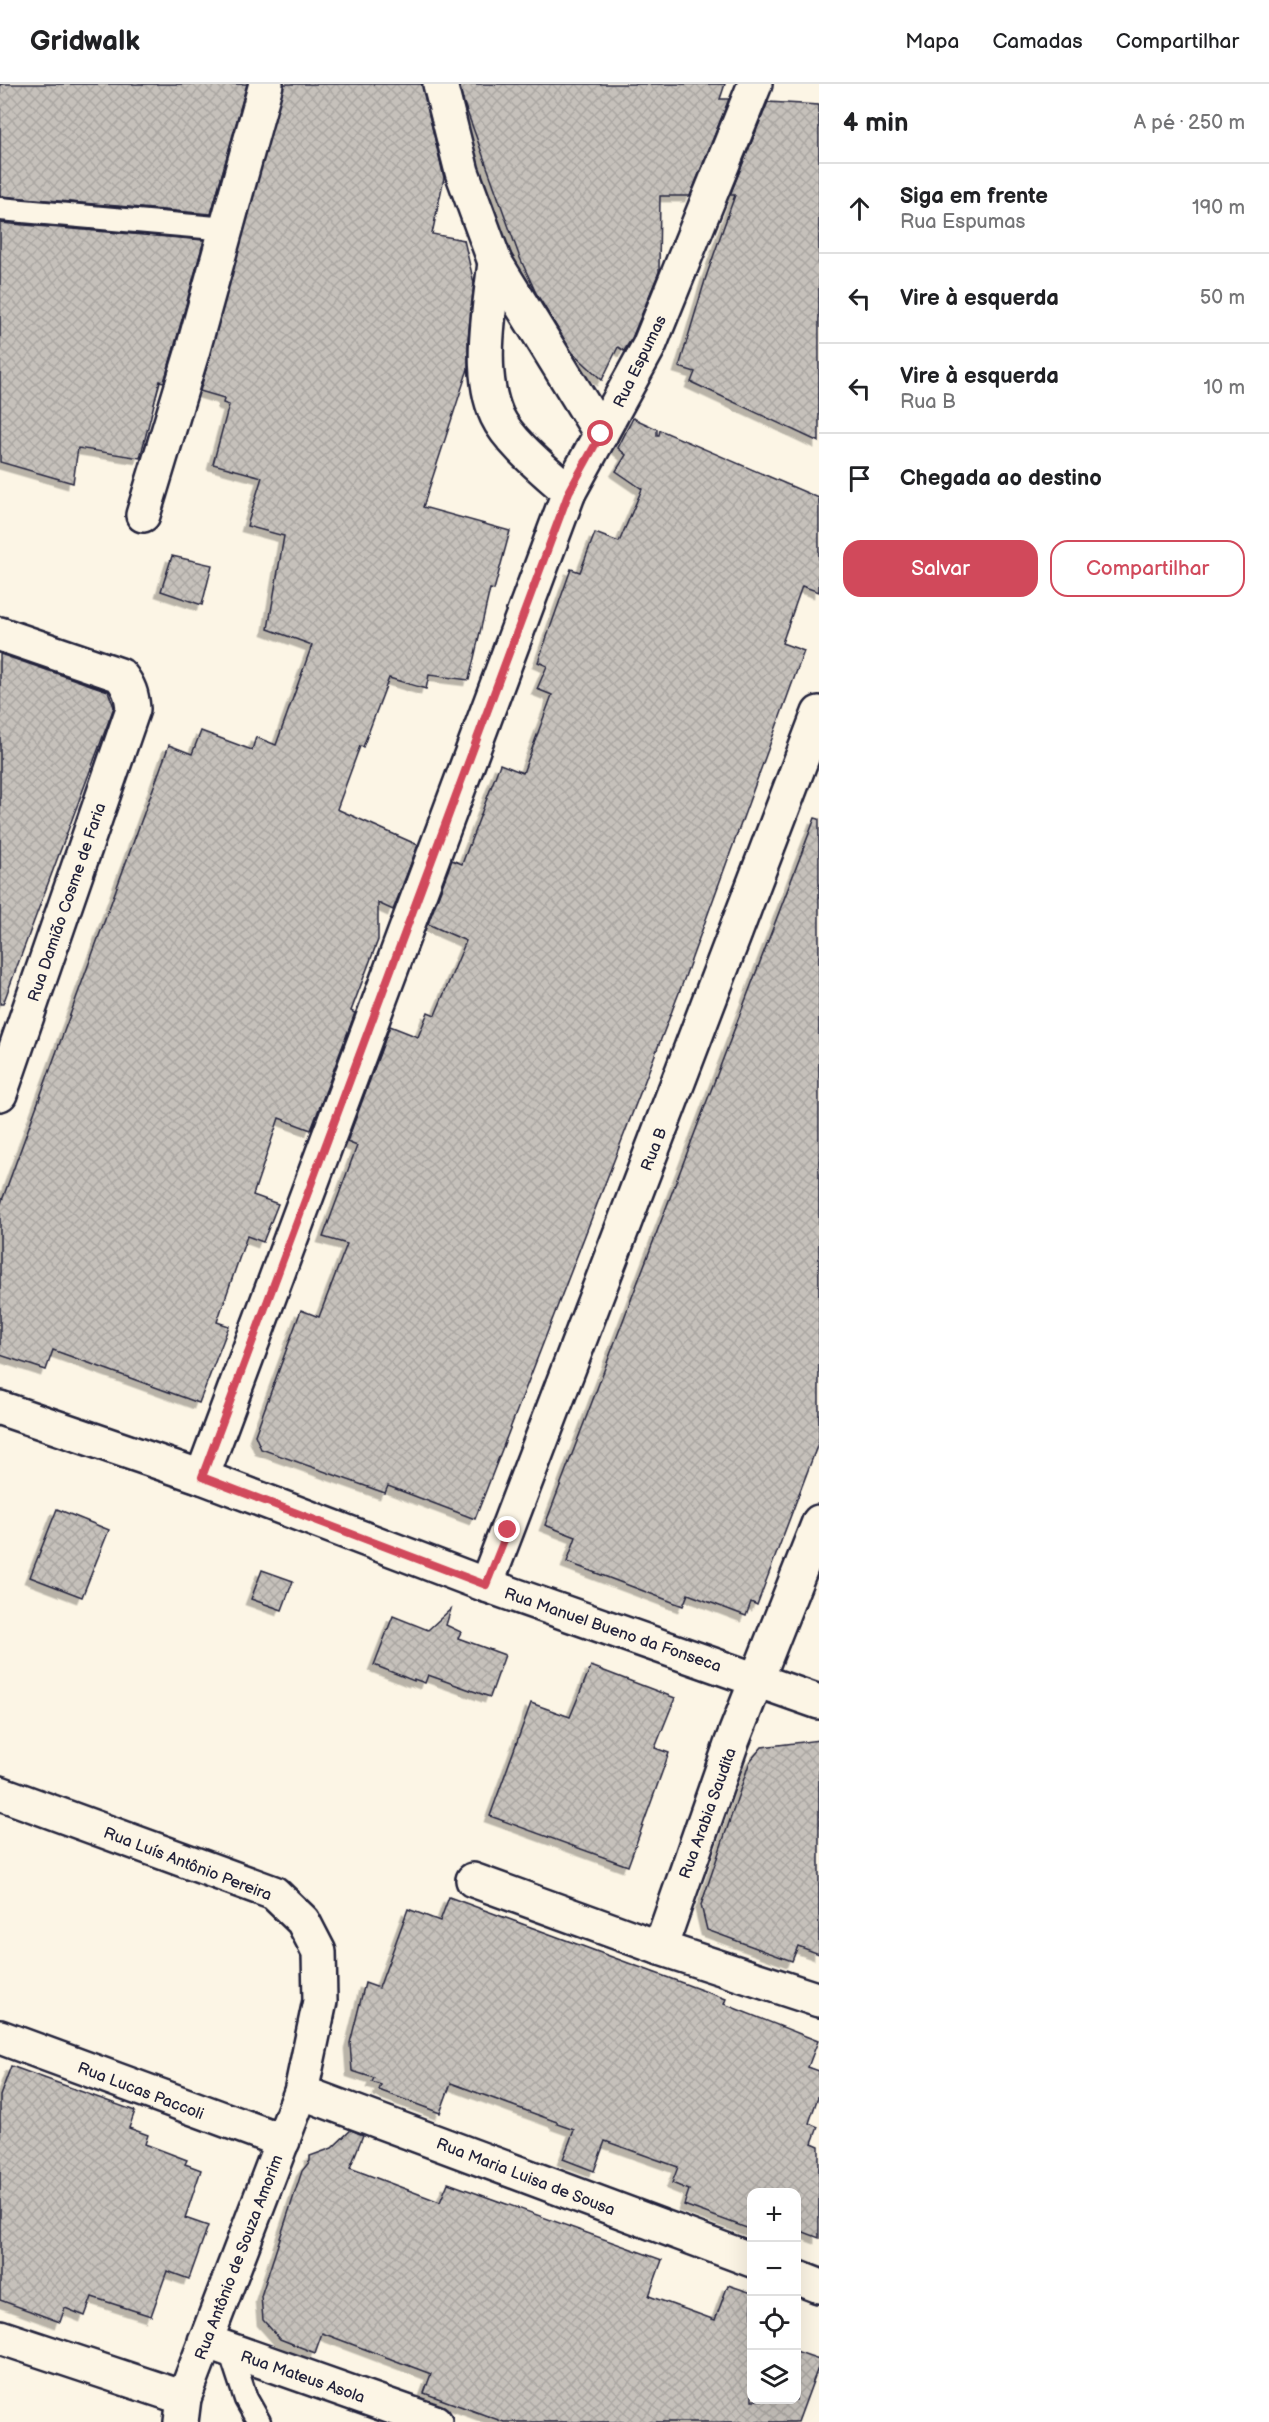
<!DOCTYPE html>
<html lang="pt">
<head>
<meta charset="utf-8">
<style>
	:root { --surface:#fff; --page:#f6f6f6; --text:#202124; --muted:#757577; --line:#e0e0e0; --accent:#d1495b }
	body { margin:0; font-family:"Balsamiq Sans",sans-serif; background:var(--page); color:var(--text) }
	.controls { position:absolute; right:18px; bottom:18px; display:grid; overflow:hidden; border-radius:12px; box-shadow:0 6px 24px #0002 }
	.controls button { width:54px; height:54px; display:grid; place-items:center; padding:0; border:0; border-bottom:2px solid var(--line); background:var(--surface); color:var(--text); font:30px sans-serif }
	.stop { position:absolute; width:18px; height:18px; margin:-14px; border:4px solid #d1495b; border-radius:50%; background:#fff }
	.stop.end { background:#d1495b; border-color:#fff; box-shadow:0 2px 6px #0008 }
	.list { margin:0; padding:0; list-style:none }
	h2 { display:flex; justify-content:space-between; align-items:center; height:78px; margin:0; padding:0 24px; font-size:26px }
	h2 small { font-size:20px; font-weight:400; color:var(--muted) }
	.list li { display:grid; grid-template-columns:39px 1fr auto; gap:18px; align-items:center; box-sizing:border-box; height:90px; padding:0 24px; border-top:2px solid var(--line) }
	.list b { display:block; font-size:22px; white-space:nowrap }
	.list p { margin:0; font-size:20px; white-space:nowrap; color:var(--muted) }
	.list em { font-size:20px; font-style:normal; color:var(--muted) }
	.actions { display:flex; gap:12px; padding:18px 24px }
	.actions a { flex:1; padding:14px 0; border:2px solid var(--accent); border-radius:18px; text-align:center; font-size:21px; color:var(--accent) }
	.actions .main { background:var(--accent); color:#fff }
	.icon { flex:none; width:33px; height:33px; fill:none; stroke:currentColor; stroke-width:2; stroke-linecap:round; stroke-linejoin:round }
	.map { position:relative; flex:none; width:819px; height:2338px; overflow:hidden }
	header { display:flex; align-items:center; gap:36px; box-sizing:border-box; height:84px; padding:0 30px; background:var(--surface); border-bottom:2px solid var(--line) }
	header strong { font-size:28px }
	nav { display:flex; gap:33px; margin-inline-start:auto; font-size:21px }
	main { display:flex }
	aside { flex:1; background:var(--surface) }
	.map>svg:first-child { display:block }
	.building { fill:url(#building-cross-hatch); stroke:#22223b; stroke-width:1.5; filter:url(#shadow) }
	.lines { fill:none; stroke-linecap:round; stroke-linejoin:round }
	.lane-casing { stroke:#22223b; stroke-width:27 }
	.street-casing { stroke:#22223b; stroke-width:38 }
	.secondary-casing { stroke:#22223b; stroke-width:38 }
	.lane { stroke:#fcf5e5; stroke-width:22 }
	.street { stroke:#fcf5e5; stroke-width:33 }
	.secondary { stroke:#fcf5e5; stroke-width:33 }
	.route { stroke:#d1495b; stroke-width:8 }
	.labels { text-anchor:middle; stroke-width:4.5; stroke-linejoin:round; paint-order:stroke }
	.street-label { font-size:16px; fill:#22223b; stroke:#fcf5e5 }
</style>
</head>
<body>
<header>
<strong>Gridwalk</strong>
<nav><a>Mapa</a><a>Camadas</a><a>Compartilhar</a></nav>
</header>
<main>
<div class="map">
<svg width="819" height="2338" viewBox="0 0 819 2338">
	<defs>
		<pattern id="building-cross-hatch" width="8" height="8" patternUnits="userSpaceOnUse" patternTransform="scale(1.5)"><rect width="8" height="8" fill="#c6c1bb"/><path d="M0 0l8 8M0 8l8-8" fill="none" stroke="#aaa6a2"/></pattern>
		<filter id="shadow"><feDropShadow dx="-5.5" dy="5.5" stdDeviation="0" flood-color="#0004"/></filter>
	</defs>
	<rect width="100%" height="100%" fill="#fcf5e5"/>
	<filter id="ink" filterUnits="userSpaceOnUse"><feTurbulence type="fractalNoise" baseFrequency=".0167" numOctaves="2"/><feDisplacementMap in="SourceGraphic" scale="12" xChannelSelector="R" yChannelSelector="G"/><feConvolveMatrix kernelMatrix="1 2 1 2 8 2 1 2 1" color-interpolation-filters="sRGB"/></filter>
	<g filter="url(#ink)">
		<g class="building">
			<polygon points="0,0 247,0 211,130 0,112"/>
			<polygon points="284,0 422,0 444,94 432,150 464,156 474,199 468,254 468,285 423,423 510,447 494,506 490,505 469,596 429,591 426,605 389,594 363,663 360,662 337,725 418,761 393,826 378,819 378,856 351,927 355,929 311,1046 279,1034 253,1111 278,1120 263,1158 247,1152 217,1238 229,1242 199,1319 53,1266 46,1286 0,1271 0,1122 169,661 192,670 201,647 252,666 256,653 276,661 312,561 268,545 284,452 247,442 262,393 213,380 229,321 223,319 224,314 200,307"/>
			<polygon points="459,0 725,0 720,15 729,15 690,112 660,112 659,188 632,254 624,267 618,263 602,296 572,268 536,209 520,174 464,19"/>
			<polygon points="768,18 819,21 819,358 691,298 695,288 679,283 706,193 735,111 730,111"/>
			<polygon points="0,139 204,156 174,264 164,298 160,297 140,374 78,364 73,399 0,378"/>
			<polygon points="633,334 657,345 657,351 659,351 660,346 819,414 819,508 802,502 782,559 804,567 682,901 475,1435 388,1402 385,1409 261,1365 255,1351 301,1226 319,1233 347,1160 323,1153 357,1062 347,1058 390,942 418,953 428,928 435,931 466,857 428,840 452,776 462,780 500,680 523,689 552,611 537,605 547,582 538,578 571,485 580,488 595,449 619,458 642,405 616,387 626,371 618,364"/>
			<polygon points="172,472 212,481 202,521 161,507"/>
			<polygon points="0,570 108,607 114,623 3,920 0,920"/>
			<polygon points="815,734 819,735 819,1357 757,1521 751,1518 746,1532 688,1510 683,1522 567,1478 576,1453 545,1441"/>
			<polygon points="57,1425 109,1446 82,1513 30,1493"/>
			<polygon points="262,1486 293,1497 282,1526 251,1515"/>
			<polygon points="451,1525 446,1541 461,1548 458,1554 505,1571 490,1613 428,1591 425,1599 414,1595 414,1597 374,1581 393,1532 428,1546"/>
			<polygon points="591,1582 675,1614 655,1664 669,1669 628,1782 490,1732 531,1619 570,1633"/>
			<polygon points="819,1656 819,1870 798,1862 792,1877 707,1846 701,1821 750,1677 762,1663"/>
			<polygon points="449,1813 726,1915 724,1920 818,1957 808,1983 819,1987 819,2010 809,2039 818,2043 812,2059 819,2062 819,2154 796,2145 796,2109 752,2109 752,2146 684,2121 689,2106 672,2099 678,2083 605,2057 594,2087 563,2075 574,2046 557,2040 557,2038 451,1999 440,2029 379,2006 381,2001 372,1998 374,1994 352,1987 350,1959 365,1899 379,1904 408,1825 440,1837"/>
			<polygon points="11,1982 135,2027 129,2044 148,2051 145,2060 187,2076 185,2080 201,2086 185,2134 208,2142 189,2195 167,2187 151,2232 92,2213 85,2232 65,2224 60,2238 0,2216 0,2012"/>
			<polygon points="351,2046 363,2051 350,2084 440,2118 448,2099 662,2176 649,2212 715,2236 728,2201 752,2209 752,2316 796,2316 796,2267 819,2275 819,2281 798,2338 504,2338 424,2309 431,2290 322,2249 315,2269 280,2255 263,2236 261,2212 302,2087 310,2077 310,2072 332,2064"/>
		</g>
		<g class="lines">
			<defs>
				<g id="lane">
					<polyline points="0,125 227,145"/>
					<polyline points="230,2266 246,2315 259,2338"/>
				</g>
				<g id="street">
					<polyline points="440,0 462,88 495,178 601,350"/>
					<path d="M 495,178 C 490,224 477,288 497,332 C 509,358 547,388 569,408"/>
					<polyline points="143,431 192,269 266,0"/>
					<path d="M 0,550 L 120,591 C 129,602 132,611 133,625 L 0,1010"/>
					<polyline points="202,1393 569,408 649,262 755,0"/>
					<polyline points="486,1501 819,629"/>
					<polyline points="0,1709 274,1809 303,1837 319,1868 320,1917 301,2008 184,2314 181,2338"/>
					<polyline points="473,1796 660,1864 819,1916"/>
					<polyline points="660,1864 732,1658 819,1438"/>
					<polyline points="0,1953 283,2057"/>
					<polyline points="301,2008 752,2176"/>
					<polyline points="796,2193 819,2202"/>
					<polyline points="0,2253 184,2314"/>
					<polyline points="205,2257 435,2338"/>
				</g>
				<polyline id="secondary" points="0,1324 202,1393 486,1501 819,1618"/>
			</defs>
			<use href="#lane" class="lane-casing"/>
			<use href="#street" class="street-casing"/>
			<use href="#secondary" class="secondary-casing"/>
			<use href="#lane" class="lane"/>
			<use href="#street" class="street"/>
			<use href="#secondary" class="secondary"/>
		</g>
	</g>
	<g class="lines" filter="url(#ink)">
		<polyline class="route" points="508,1446 486,1501 202,1393 569,408 601,350"/>
	</g>
	<g class="labels">
		<g class="street-label">
			<text transform="translate(639 277) rotate(-64)" y="6">Rua Espumas</text>
			<text transform="translate(66 818) rotate(-71)" y="6">Rua Damião Cosme de Faria</text>
			<text transform="translate(653 1065) rotate(-69)" y="6">Rua B</text>
			<text transform="translate(613 1545) rotate(19)" y="6">Rua Manuel Bueno da Fonseca</text>
			<text transform="translate(707 1729) rotate(-70)" y="6">Rua Arabia Saudita</text>
			<text transform="translate(188 1779) rotate(21)" y="6">Rua Luís Antônio Pereira</text>
			<text transform="translate(141 2006) rotate(21)" y="6">Rua Lucas Paccoli</text>
			<text transform="translate(526 2092) rotate(21)" y="6">Rua Maria Luisa de Sousa</text>
			<text transform="translate(238 2173) rotate(-69)" y="6">Rua Antônio de Souza Amorim</text>
			<text transform="translate(303 2292) rotate(19)" y="6">Rua Mateus Asola</text>
		</g>
	</g>
</svg>
<div class="controls">
<button>+</button>
<button>−</button>
<button><svg class="icon" aria-label="locate" viewBox="0 0 24 24"><circle cx="12" cy="12" r="6"/><path d="M12 2v4M12 18v4M2 12h4M18 12h4"/></svg></button>
<button><svg class="icon" aria-label="layers" viewBox="0 0 24 24"><path d="M12 4l9 5-9 5-9-5zM3 14l9 5 9-5"/></svg></button>
</div>
<div class="stop" style="left:601px;top:350px"></div>
<div class="stop end" style="left:508px;top:1446px"></div>
</div>
<aside>
<h2>4 min<small>A pé · 250 m</small></h2>
<ul class="list">
<li><svg class="icon" aria-label="ahead" viewBox="0 0 24 24"><path d="M12 20V5M6 11l6-6 6 6"/></svg><div><b>Siga em frente</b><p>Rua Espumas</p></div><em>190 m</em></li>
<li><svg class="icon" aria-label="left" viewBox="0 0 24 24"><path d="M17 20v-9H6M10 6l-5 5 5 5"/></svg><div><b>Vire à esquerda</b></div><em>50 m</em></li>
<li><svg class="icon" aria-label="left" viewBox="0 0 24 24"><path d="M17 20v-9H6M10 6l-5 5 5 5"/></svg><div><b>Vire à esquerda</b><p>Rua B</p></div><em>10 m</em></li>
<li><svg class="icon" aria-label="arrive" viewBox="0 0 24 24"><path d="M6 21V4h12l-3 4 3 4H6"/></svg><div><b>Chegada ao destino</b></div></li>
</ul>
<div class="actions"><a class="main">Salvar</a><a>Compartilhar</a></div>
</aside>
</main>
</body>
</html>
